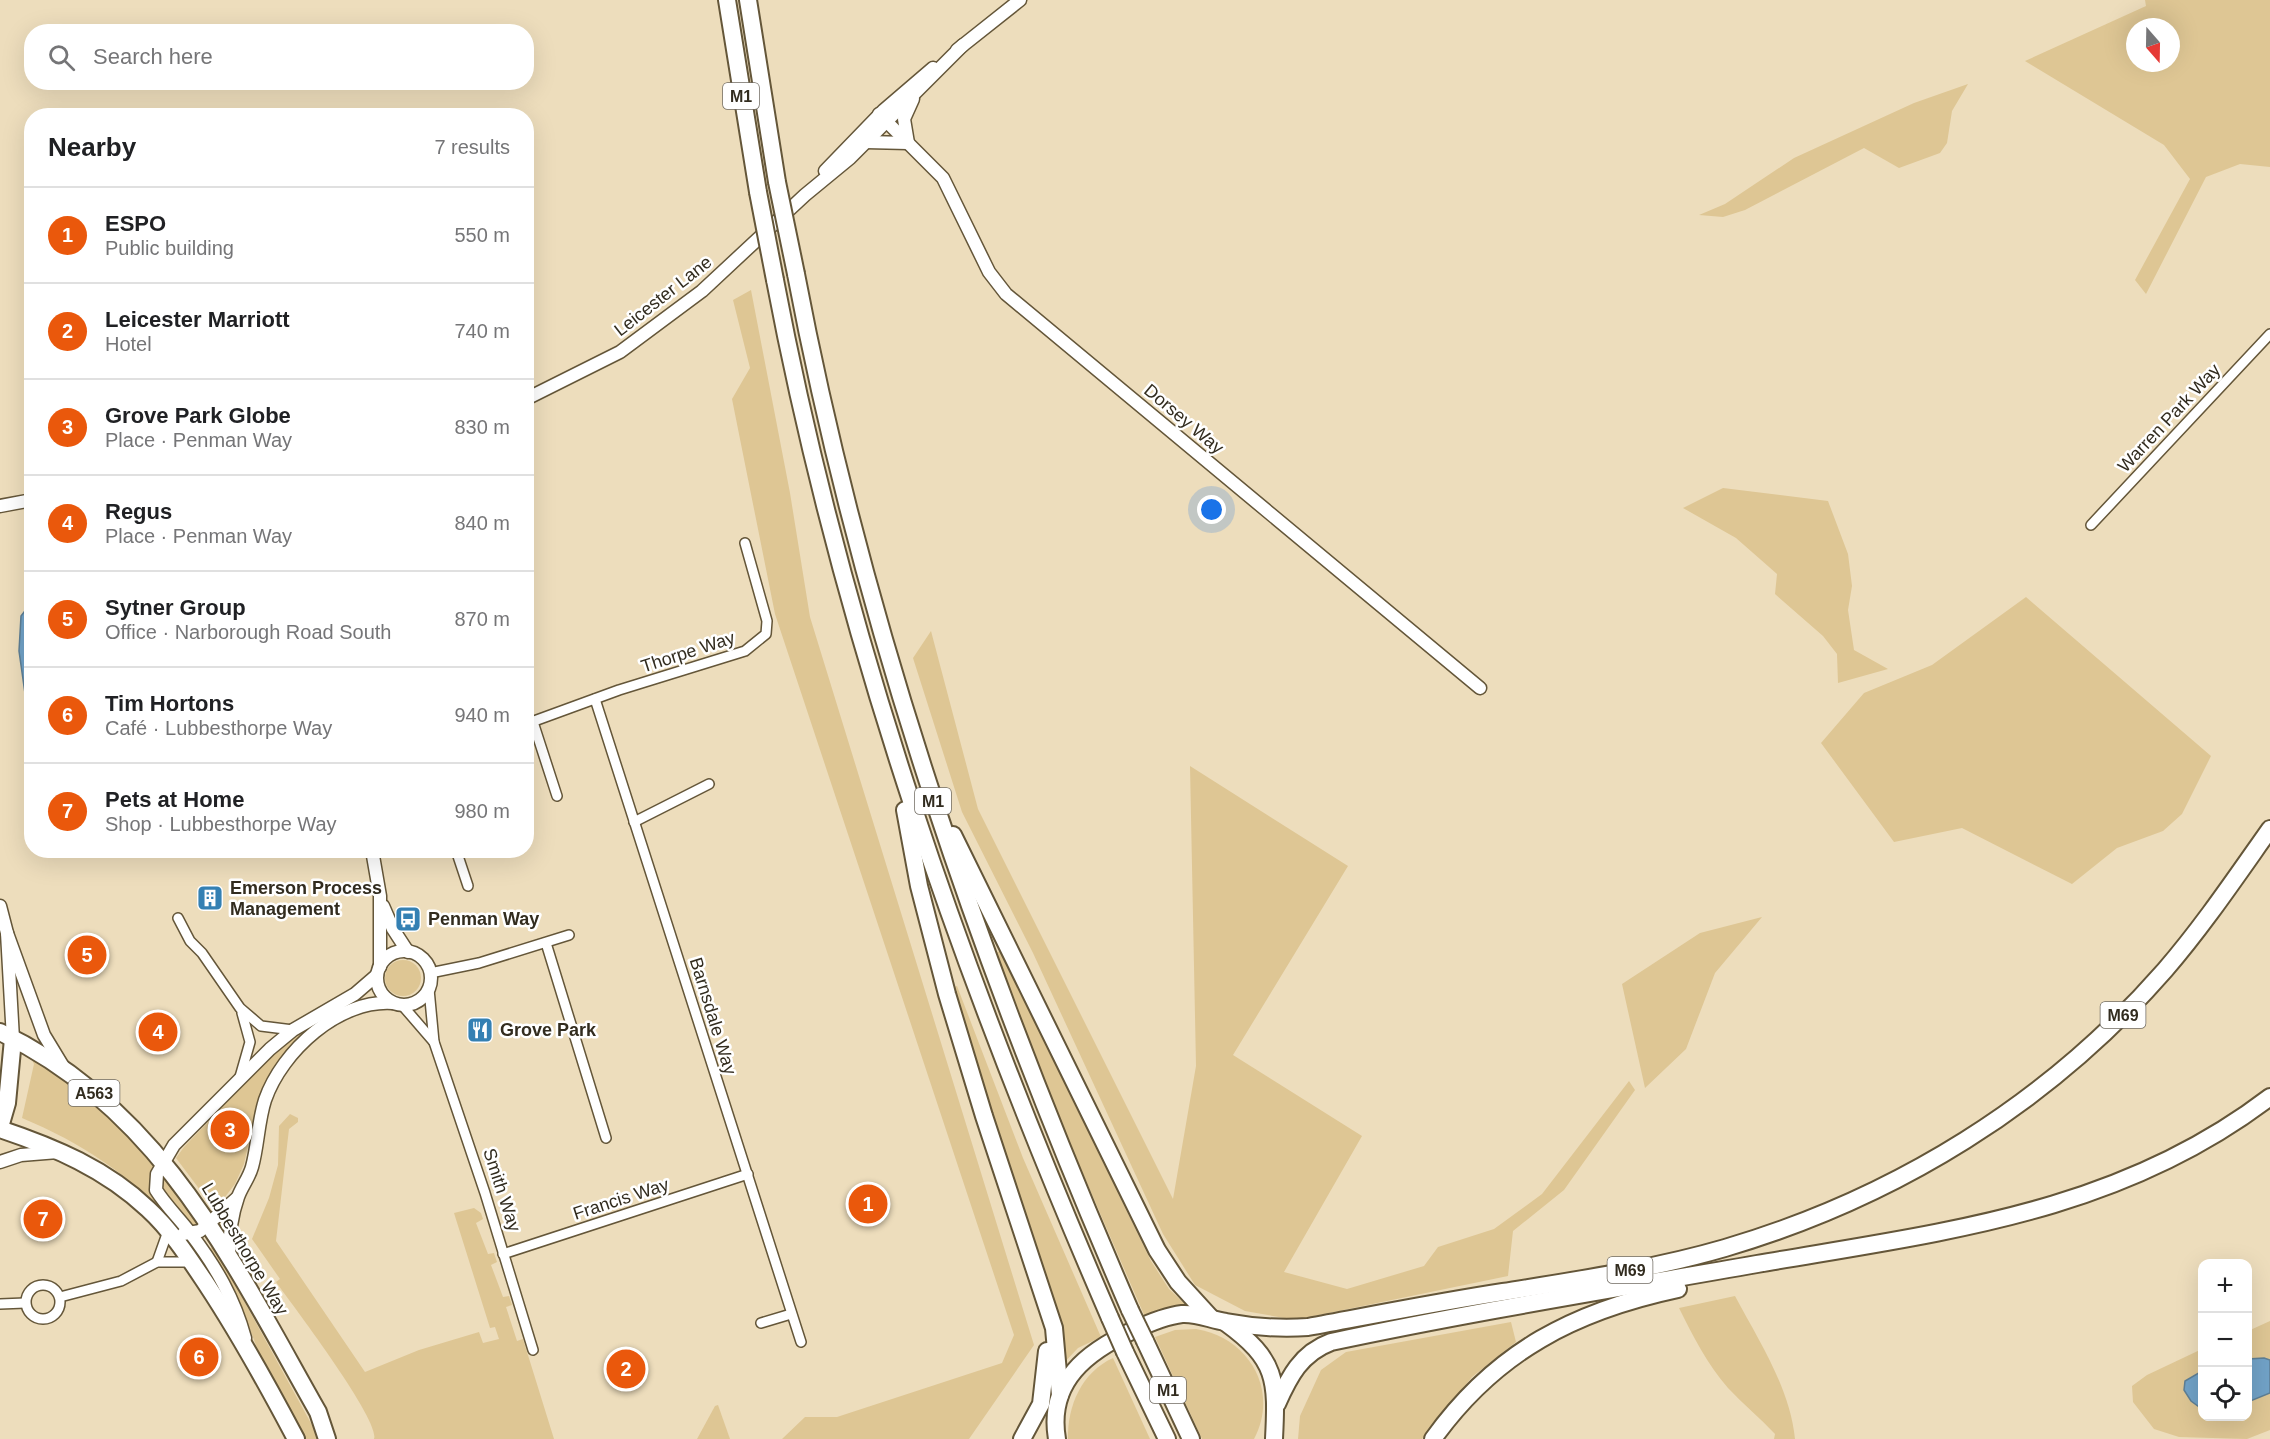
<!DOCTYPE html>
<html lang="en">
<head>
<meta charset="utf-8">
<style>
	:root { --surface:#fff; --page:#f6f6f6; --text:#202124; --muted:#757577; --line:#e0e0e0; --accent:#ea580c }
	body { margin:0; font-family:Helvetica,sans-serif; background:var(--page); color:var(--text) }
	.controls { position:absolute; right:18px; bottom:18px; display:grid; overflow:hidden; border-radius:12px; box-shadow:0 6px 24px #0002 }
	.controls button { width:54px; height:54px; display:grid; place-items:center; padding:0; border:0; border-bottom:2px solid var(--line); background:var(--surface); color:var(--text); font:30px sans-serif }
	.compass { position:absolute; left:2126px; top:18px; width:54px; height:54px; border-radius:50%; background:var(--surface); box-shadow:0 6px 24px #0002; rotate:160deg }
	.you { position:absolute; left:1212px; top:510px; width:21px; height:21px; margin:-15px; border:4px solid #fff; border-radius:50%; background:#1a73e8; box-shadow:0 0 0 9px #1a73e833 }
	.badge { display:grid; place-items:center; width:39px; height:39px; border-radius:50%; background:var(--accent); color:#fff; font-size:20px; font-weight:700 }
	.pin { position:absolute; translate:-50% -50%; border:3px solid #fff; box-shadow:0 2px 6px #0006 }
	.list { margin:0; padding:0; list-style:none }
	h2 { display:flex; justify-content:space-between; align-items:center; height:78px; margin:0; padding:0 24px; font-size:26px }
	h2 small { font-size:20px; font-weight:400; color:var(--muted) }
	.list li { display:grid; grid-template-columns:39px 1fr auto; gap:18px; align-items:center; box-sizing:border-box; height:96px; padding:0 24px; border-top:2px solid var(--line) }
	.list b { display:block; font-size:22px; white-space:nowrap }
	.list p { margin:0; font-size:20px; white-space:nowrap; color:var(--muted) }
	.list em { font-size:20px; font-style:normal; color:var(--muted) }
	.icon { flex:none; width:33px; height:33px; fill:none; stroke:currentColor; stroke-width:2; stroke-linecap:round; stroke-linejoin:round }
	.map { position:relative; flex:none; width:2270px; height:1439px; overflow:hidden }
	.search { position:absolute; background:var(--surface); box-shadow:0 6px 24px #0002; left:24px; top:24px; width:510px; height:66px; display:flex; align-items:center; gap:15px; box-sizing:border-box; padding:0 21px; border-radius:24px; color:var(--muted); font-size:22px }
	.panel { position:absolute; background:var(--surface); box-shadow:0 6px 24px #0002; left:24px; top:108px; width:510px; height:750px; border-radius:24px }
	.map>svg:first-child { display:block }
	.green { fill:#dec694; fill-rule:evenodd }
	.water { fill:#71a2c7; stroke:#5e7f95; stroke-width:1.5 }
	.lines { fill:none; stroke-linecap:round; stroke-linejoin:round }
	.street-casing { stroke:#645639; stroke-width:12 }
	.secondary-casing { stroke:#645639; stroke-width:15 }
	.highway-casing { stroke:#645639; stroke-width:20 }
	.street { stroke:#fff; stroke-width:9 }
	.secondary { stroke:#fff; stroke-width:12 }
	.highway { stroke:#fff; stroke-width:16 }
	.highway-bridge-casing { stroke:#645639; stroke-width:20; stroke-linecap:butt }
	.highway-bridge { stroke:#fff; stroke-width:16 }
	.labels { text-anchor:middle; stroke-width:5; stroke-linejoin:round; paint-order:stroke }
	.shield { fill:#fff; stroke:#706b62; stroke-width:1.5 }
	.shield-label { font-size:16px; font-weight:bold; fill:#322c1f }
	.street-label { font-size:18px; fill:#322c1f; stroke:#fff }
	.poi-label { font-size:18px; font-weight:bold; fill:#322c1f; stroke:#fff; text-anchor:start }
</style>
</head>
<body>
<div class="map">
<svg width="2270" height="1439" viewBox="0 0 2270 1439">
	<rect width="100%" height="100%" fill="#edddbc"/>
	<g class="green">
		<path d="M 2145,0 L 2270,0 L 2270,167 L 2240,164 L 2206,177 L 2146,294 L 2135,280 L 2190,179 L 2164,145 L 2025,61 L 2146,6 ZM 2135,27 L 2171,27 L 2171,63 L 2135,63 Z"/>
		<polygon points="1968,84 1952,111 1947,143 1940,153 1899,168 1864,148 1745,210 1723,217 1699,215 1725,204 1794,158 1914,103"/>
		<polygon points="751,290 790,493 810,617 1034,1345 969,1439 782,1439 805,1417 837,1417 1002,1363 1014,1335 775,614 732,399 750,368 733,300"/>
		<polygon points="1723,488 1828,501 1848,554 1852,586 1848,610 1854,650 1888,669 1838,683 1837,654 1823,636 1775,594 1777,574 1736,538 1683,508"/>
		<polygon points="2026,597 2211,756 2182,814 2163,831 2117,848 2072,884 1962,828 1894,842 1821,743 1864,693 1932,665"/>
		<polygon points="931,631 978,809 1173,1199 1196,1066 1190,766 1348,866 1233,1055 1362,1136 1284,1272 1347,1289 1424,1266 1438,1247 1494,1229 1542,1194 1629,1081 1635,1090 1564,1190 1513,1231 1508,1276 1295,1320 1245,1311 1195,1285 1163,1234 1033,953 962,812 913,658"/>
		<polygon points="1762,917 1715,973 1686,1049 1645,1088 1622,984 1700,933"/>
		<polygon points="1000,951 1151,1261 1169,1289 1189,1308 1145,1317 1074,1153 994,953"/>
		<circle cx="403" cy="978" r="18"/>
		<polygon points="957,986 1023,1158 1101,1337 1078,1348 1062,1365 951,988"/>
		<polygon points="355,1001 356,1004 291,1047 277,1065 259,1099 244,1164 235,1184 215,1210 176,1158 184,1147 278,1049 306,1028"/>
		<path d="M 30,1056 L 79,1089 L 156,1163 C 140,1189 163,1207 180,1226 L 174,1225 C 134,1177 80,1142 22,1118 L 34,1064 Z"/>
		<path d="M 290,1114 L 298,1118 L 298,1122 L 289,1129 L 276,1241 L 365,1372 L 419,1350 L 479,1332 L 483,1343 L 499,1339 L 495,1327 L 490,1328 L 454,1213 L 474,1208 L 481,1213 L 483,1219 L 476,1223 L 488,1254 L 494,1253 L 497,1262 L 491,1265 L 503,1297 L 509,1296 L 512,1305 L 506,1307 L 517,1341 L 523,1339 L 554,1439 L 374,1439 C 381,1421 291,1303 276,1282 L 280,1279 L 252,1239 L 269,1198 L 278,1165 L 279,1126 Z"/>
		<path d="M 165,1173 L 201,1223 L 192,1227 C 181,1213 155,1192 165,1173 Z"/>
		<polygon points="214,1246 313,1427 319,1439 301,1439 269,1378 235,1292 209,1249"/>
		<path d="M 1735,1296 C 1759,1341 1790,1388 1795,1439 L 1774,1439 L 1775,1434 C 1760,1418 1743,1404 1728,1388 C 1707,1364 1693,1336 1679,1308 Z"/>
		<polygon points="2270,1321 2270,1430 2247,1439 2179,1437 2154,1429 2133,1402 2132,1386 2147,1375 2202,1349 2202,1416 2248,1416 2248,1331"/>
		<polygon points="1511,1322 1516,1342 1472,1377 1422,1439 1298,1439 1300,1416 1321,1370 1346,1352"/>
		<path d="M 1196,1329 C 1248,1337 1280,1390 1254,1439 L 1202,1439 L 1155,1337 L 1175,1330 Z"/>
		<path d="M 1113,1358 L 1150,1439 L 1068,1439 C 1067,1406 1082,1372 1113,1358 Z"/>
		<polygon points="718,1405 730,1439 697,1439 715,1406"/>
	</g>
	<g class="water">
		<polygon points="31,603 31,736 19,651 21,616"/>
		<polygon points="2264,1358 2270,1360 2270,1393 2248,1402 2248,1359"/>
		<polygon points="2202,1371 2202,1409 2191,1401 2184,1390 2185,1381"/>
	</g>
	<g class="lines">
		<defs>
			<g id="street">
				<polyline points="2091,525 2270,334"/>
				<polyline points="595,699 801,1342"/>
				<polyline points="533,722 557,796"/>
				<polyline points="526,724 619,690 745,651 766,634 767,621 745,543"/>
				<polyline points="634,822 709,784"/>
				<polyline points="456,850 468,886"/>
				<polyline points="178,918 190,941 202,953 240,1008 261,1026 293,1030"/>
				<polyline points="546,943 606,1138"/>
				<polyline points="430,973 479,963 569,935"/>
				<polyline points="429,989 434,1042 485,1193 533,1350"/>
				<polyline points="402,1005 434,1042"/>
				<polyline points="240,1077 250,1042 242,1013"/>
				<polyline points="503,1254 748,1174"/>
				<polyline points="157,1262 168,1231"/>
				<circle cx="43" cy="1302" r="17"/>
				<polyline points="60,1297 121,1281 157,1262 191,1262"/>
				<polyline points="0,1304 25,1303"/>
				<polyline points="761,1323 791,1314"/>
			</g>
			<g id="secondary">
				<polyline points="957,50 1020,0"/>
				<polyline points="879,114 943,178 989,272 1006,294 1480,688"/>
				<polyline points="866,142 908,143"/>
				<polyline points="908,143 904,119 913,99"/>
				<polyline points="825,171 884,110 933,68"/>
				<polyline points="526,399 620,352 702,291 805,195 850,158 963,45"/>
				<polyline points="0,506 32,500"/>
				<polyline points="372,850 380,896 380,967"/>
				<polyline points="0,906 7,933 13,1039"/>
				<polyline points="383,906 393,929 408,952"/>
				<polyline points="7,933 44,1035 64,1068"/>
				<circle cx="404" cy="978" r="27"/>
				<polyline points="0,1162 21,1155 58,1152"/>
				<polyline points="183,1234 200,1231 237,1198"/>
				<path d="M 229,1255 C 229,1236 232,1214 238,1197 C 242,1186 249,1178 252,1167 C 258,1145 258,1122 265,1100 C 282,1051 339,999 393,1003"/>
				<path d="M 245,1338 C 234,1298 216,1267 191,1234 C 180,1219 166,1206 156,1190 L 157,1174 L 174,1145 L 270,1049 L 293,1030 L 355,994 L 377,975"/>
			</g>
			<g id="highway">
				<polyline points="727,0 758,192"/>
				<polyline points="748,0 777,182"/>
				<path d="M 796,274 C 864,632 985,976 1130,1310"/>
				<path d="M 775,280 C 843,639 965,984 1110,1318"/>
				<polyline points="905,810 919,886 947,994 984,1116 1054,1328 1060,1395"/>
				<polyline points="953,835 1157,1250 1178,1282 1210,1317"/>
				<path d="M 0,1032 C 162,1109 234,1264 318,1412 L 327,1439"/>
				<polyline points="0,1127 7,1103 13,1039"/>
				<path d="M 0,1129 C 54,1147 106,1169 148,1209 C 171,1230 189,1258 207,1285 C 240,1335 268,1386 296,1439"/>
				<path d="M 1226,1323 C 1277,1360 1277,1380 1274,1439"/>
				<polyline points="1145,1341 1191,1439"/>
				<polyline points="1125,1352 1167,1439"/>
				<path d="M 1277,1404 C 1289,1377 1301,1353 1331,1342 C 1472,1312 1615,1289 1757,1264 C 1941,1232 2117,1214 2270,1097"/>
				<polyline points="1022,1439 1041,1404 1047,1351"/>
				<path d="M 1057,1439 C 1047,1381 1088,1351 1134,1330 C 1149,1323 1165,1316 1182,1314 C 1198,1313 1211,1320 1226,1322 C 1253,1327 1281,1329 1308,1327 C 1373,1315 1438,1302 1503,1292 C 1577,1280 1653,1269 1725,1248 C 1895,1198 2048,1104 2165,970 C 2203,926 2236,877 2270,829"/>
				<path d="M 1433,1439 C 1496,1351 1575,1311 1678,1289"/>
			</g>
		</defs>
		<use href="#street" class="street-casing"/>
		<use href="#secondary" class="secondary-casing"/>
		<use href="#highway" class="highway-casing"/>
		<use href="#street" class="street"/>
		<use href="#secondary" class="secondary"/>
		<use href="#highway" class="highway"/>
		<defs>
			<g id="highway-bridge">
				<polyline points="777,182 796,274"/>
				<polyline points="758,192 775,280"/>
				<polyline points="1130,1310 1145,1341"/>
				<polyline points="1110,1318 1125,1352"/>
			</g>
		</defs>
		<use href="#highway-bridge" class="highway-bridge-casing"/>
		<use href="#highway-bridge" class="highway-bridge"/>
	</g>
	<defs>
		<symbol id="building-square" viewBox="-11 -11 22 22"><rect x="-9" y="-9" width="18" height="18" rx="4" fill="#3480b3" stroke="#fff"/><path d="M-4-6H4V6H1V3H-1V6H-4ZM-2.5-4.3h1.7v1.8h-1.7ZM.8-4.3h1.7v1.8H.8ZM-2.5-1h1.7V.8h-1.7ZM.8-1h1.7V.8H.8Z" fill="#fff"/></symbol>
		<symbol id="bus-square" viewBox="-11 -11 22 22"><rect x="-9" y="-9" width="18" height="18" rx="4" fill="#3480b3" stroke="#fff"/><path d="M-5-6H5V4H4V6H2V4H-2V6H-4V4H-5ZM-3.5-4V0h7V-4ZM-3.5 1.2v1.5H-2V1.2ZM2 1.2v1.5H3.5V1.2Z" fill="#fff"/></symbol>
		<symbol id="restaurant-square" viewBox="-11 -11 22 22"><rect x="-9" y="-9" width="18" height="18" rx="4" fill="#3480b3" stroke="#fff"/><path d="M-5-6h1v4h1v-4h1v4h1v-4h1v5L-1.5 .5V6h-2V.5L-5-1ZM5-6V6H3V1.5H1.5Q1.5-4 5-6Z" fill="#fff"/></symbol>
	</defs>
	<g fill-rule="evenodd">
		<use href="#building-square" x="195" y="883" width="30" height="30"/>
		<use href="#bus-square" x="393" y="904" width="30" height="30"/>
		<use href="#restaurant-square" x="465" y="1015" width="30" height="30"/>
	</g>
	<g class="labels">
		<g class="shield">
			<rect x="723" y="83" width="36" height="26" rx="4.5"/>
			<rect x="915" y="788" width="36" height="26" rx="4.5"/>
			<rect x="2100.5" y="1002" width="45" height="26" rx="4.5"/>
			<rect x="68.5" y="1080" width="51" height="26" rx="4.5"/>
			<rect x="1607.5" y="1257" width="45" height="26" rx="4.5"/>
			<rect x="1150" y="1377" width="36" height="26" rx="4.5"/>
		</g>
		<g class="shield-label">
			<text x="741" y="102">M1</text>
			<text x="933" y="807">M1</text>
			<text x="2123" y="1021">M69</text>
			<text x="94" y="1099">A563</text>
			<text x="1630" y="1276">M69</text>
			<text x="1168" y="1396">M1</text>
		</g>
		<g class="street-label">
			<text transform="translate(663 296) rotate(-38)" y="6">Leicester Lane</text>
			<text transform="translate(2169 418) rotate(-47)" y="6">Warren Park Way</text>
			<text transform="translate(1184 419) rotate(40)" y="6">Dorsey Way</text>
			<text transform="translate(688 652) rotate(-18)" y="6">Thorpe Way</text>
			<text transform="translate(713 1016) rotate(73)" y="6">Barnsdale Way</text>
			<text transform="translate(502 1190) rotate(72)" y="6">Smith Way</text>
			<text transform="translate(621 1199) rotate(-18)" y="6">Francis Way</text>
			<text transform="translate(245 1249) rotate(59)" y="6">Lubbesthorpe Way</text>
		</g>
		<g class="poi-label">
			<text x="230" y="894">Emerson Process<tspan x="230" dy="21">Management</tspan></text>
			<text x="428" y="925">Penman Way</text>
			<text x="500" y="1036">Grove Park</text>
		</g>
	</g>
</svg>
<div class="controls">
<button>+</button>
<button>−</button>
<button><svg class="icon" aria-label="locate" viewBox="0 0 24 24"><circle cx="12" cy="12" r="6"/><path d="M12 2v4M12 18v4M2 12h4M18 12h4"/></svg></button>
</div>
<svg class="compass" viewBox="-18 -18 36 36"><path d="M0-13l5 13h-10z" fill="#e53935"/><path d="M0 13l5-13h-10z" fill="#757577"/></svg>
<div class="you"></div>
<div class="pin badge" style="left:868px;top:1204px">1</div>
<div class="pin badge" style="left:626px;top:1369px">2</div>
<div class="pin badge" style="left:230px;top:1130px">3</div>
<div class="pin badge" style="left:158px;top:1032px">4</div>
<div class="pin badge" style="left:87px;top:955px">5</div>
<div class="pin badge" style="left:199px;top:1357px">6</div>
<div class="pin badge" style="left:43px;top:1219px">7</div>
<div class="search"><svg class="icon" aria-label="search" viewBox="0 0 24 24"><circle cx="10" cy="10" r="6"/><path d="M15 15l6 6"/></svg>Search here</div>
<section class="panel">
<h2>Nearby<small>7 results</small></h2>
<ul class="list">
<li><span class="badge">1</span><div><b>ESPO</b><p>Public building</p></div><em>550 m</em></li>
<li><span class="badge">2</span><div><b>Leicester Marriott</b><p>Hotel</p></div><em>740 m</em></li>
<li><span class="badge">3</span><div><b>Grove Park Globe</b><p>Place · Penman Way</p></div><em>830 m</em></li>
<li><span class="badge">4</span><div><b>Regus</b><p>Place · Penman Way</p></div><em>840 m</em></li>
<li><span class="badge">5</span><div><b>Sytner Group</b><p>Office · Narborough Road South</p></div><em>870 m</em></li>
<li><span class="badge">6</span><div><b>Tim Hortons</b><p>Café · Lubbesthorpe Way</p></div><em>940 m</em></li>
<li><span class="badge">7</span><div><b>Pets at Home</b><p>Shop · Lubbesthorpe Way</p></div><em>980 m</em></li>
</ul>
</section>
</div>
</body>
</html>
